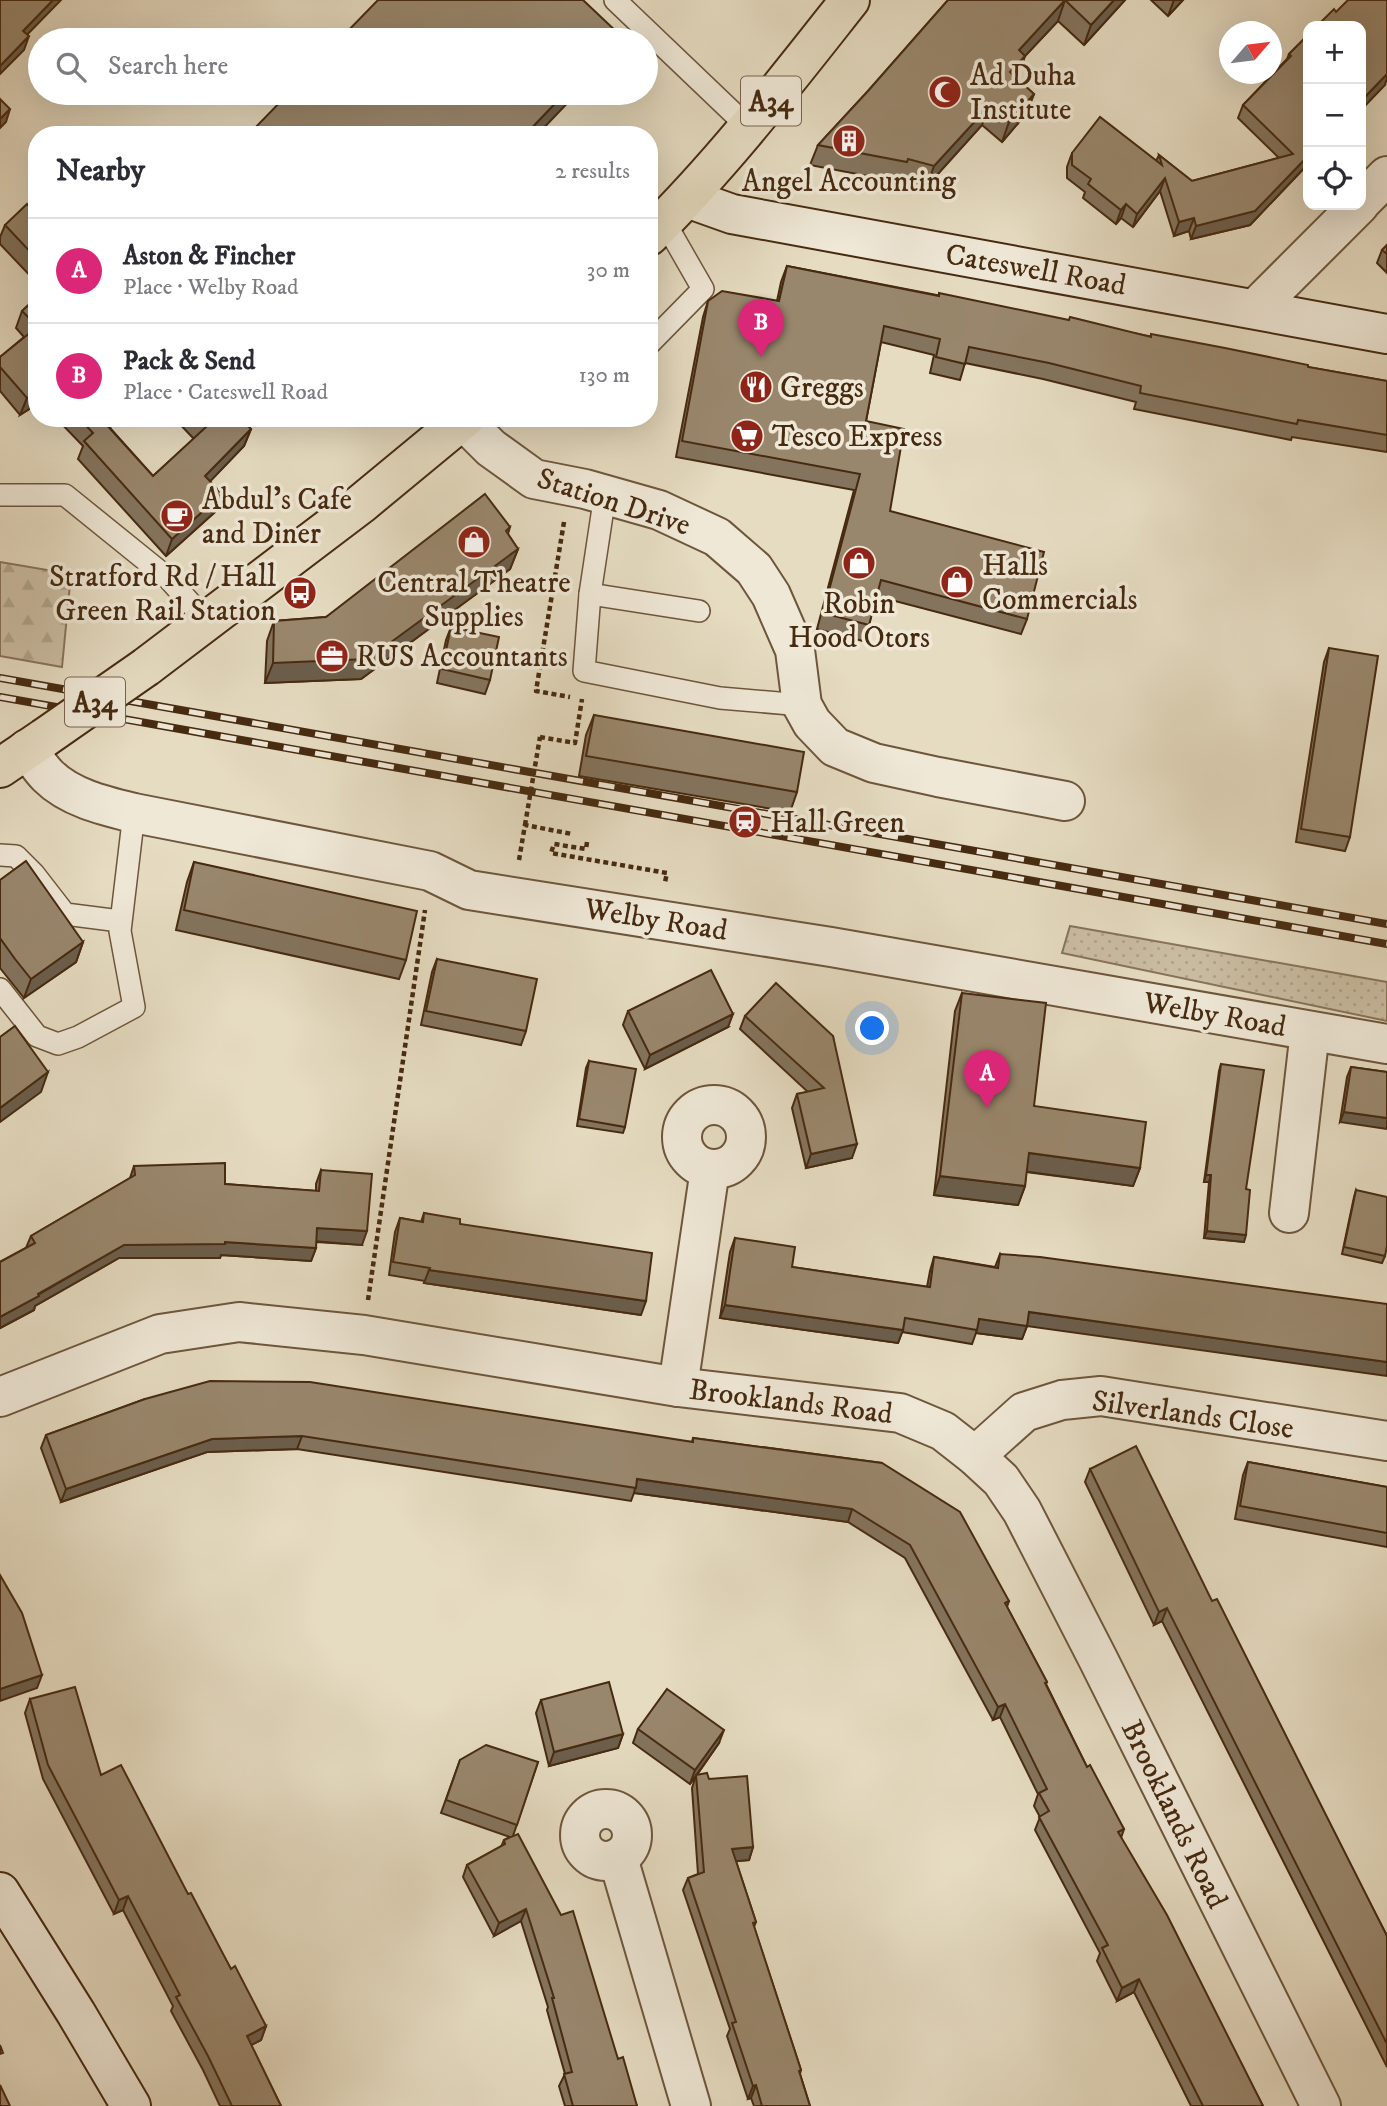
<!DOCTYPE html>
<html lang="en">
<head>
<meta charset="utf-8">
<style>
	:root { --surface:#fff; --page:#f7f7f7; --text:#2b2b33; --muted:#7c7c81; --line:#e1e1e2; --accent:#db2777 }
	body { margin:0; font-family:"IM FELL DW Pica",serif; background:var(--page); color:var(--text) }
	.controls { position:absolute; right:21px; top:21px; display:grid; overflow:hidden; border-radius:14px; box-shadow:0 7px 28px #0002 }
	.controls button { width:63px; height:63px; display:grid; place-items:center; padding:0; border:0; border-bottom:2px solid var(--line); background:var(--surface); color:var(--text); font:35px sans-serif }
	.compass { position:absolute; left:1219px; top:21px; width:63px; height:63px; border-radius:50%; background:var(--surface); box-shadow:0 7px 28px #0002; rotate:62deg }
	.you { position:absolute; left:873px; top:1029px; width:24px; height:24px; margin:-18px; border:5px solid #fff; border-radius:50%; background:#1a73e8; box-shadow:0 0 0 10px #1a73e833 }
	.badge { display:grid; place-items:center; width:46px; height:46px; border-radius:50%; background:var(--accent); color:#fff; font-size:23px; font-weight:700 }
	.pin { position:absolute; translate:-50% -58px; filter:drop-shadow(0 2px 4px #0008) }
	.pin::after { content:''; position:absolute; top:37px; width:24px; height:21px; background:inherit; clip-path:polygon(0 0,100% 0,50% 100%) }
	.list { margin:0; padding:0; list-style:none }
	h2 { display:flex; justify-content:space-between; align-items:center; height:91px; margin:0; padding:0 28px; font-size:30px }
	h2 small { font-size:23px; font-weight:400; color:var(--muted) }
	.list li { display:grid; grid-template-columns:46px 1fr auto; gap:21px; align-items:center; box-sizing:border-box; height:105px; padding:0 28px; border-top:2px solid var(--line) }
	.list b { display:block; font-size:26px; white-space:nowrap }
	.list p { margin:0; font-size:23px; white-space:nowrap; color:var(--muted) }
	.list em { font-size:23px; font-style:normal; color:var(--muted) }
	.icon { flex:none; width:38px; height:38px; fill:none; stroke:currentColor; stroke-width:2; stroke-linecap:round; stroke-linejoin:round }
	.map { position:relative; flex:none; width:1387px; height:2106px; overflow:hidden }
	.search { position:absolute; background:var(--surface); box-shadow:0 7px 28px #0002; left:28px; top:28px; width:630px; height:77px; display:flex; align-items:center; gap:18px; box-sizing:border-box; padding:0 24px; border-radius:38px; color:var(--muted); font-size:26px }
	.panel { position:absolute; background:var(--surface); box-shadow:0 7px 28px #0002; left:28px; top:126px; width:630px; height:301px; border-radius:28px }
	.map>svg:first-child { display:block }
	.grass { fill:url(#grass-dots); stroke:#88745a; stroke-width:2 }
	.forest { fill:url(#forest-firs); stroke:#88745a; stroke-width:2 }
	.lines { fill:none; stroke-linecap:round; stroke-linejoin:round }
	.lane-casing { stroke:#6e563c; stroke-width:24 }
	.street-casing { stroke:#6e563c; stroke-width:42 }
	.secondary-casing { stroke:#462a10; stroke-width:42 }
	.highway-casing { stroke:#462a10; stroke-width:42 }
	.path { stroke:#462a10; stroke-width:4.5; stroke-dasharray:5 3.5; stroke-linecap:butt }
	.lane { stroke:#efe8d7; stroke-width:21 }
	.street { stroke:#efe8d7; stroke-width:38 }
	.secondary { stroke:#efe8d7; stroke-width:38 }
	.highway { stroke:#e6dcc2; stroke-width:38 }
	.rail-casing { stroke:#462a10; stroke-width:8 }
	.rail { stroke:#efe8d7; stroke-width:5; stroke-dasharray:16; stroke-linecap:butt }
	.highway-bridge-casing { stroke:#462a10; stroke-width:42; stroke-linecap:butt }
	.path-bridge { stroke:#462a10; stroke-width:4.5; stroke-dasharray:5 3.5; stroke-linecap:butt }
	.highway-bridge { stroke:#e6dcc2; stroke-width:38 }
	.wall { fill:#84745e; stroke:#462a10; stroke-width:2 }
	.shaded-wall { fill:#6b5e4c; stroke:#462a10; stroke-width:2 }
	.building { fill:#99876d; stroke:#462a10; stroke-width:2 }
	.labels { text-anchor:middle; stroke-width:7; stroke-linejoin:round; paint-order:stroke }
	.shield { fill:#efe8d7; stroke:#79634c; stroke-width:2 }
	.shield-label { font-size:28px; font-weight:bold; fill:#462a10 }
	.poi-label { font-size:30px; fill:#462a10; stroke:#efe8d7; text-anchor:start }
	.street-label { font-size:30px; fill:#462a10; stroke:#efe8d7 }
</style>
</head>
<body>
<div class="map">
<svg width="1387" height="2106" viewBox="0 0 1387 2106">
	<defs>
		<pattern id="grass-dots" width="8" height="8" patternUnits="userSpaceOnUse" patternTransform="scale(1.75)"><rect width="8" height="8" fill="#cbbea4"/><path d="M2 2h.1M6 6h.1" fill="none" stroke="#b0a38c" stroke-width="1.8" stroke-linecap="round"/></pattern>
		<pattern id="forest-firs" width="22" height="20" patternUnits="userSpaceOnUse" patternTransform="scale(1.75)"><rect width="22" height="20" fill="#cbbea4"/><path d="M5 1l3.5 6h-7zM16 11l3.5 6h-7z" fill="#b0a38c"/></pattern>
	</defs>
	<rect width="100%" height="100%" fill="#e6dcc2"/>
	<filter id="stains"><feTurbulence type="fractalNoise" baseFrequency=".00286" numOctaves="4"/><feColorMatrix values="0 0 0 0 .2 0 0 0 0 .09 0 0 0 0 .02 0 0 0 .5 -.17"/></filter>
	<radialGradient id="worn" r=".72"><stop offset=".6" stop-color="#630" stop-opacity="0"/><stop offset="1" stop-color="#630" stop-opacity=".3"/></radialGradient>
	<polygon class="grass" points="1070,926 1387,982 1387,1021 1062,953"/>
	<polygon class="forest" points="0,562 71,574 62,667 0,656"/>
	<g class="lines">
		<defs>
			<g id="lane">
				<polyline points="615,0 749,128"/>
				<polyline points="649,344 703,289 664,221"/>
				<polyline points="0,495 65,495 169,579 206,621"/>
				<polyline points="605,495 590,594 584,671 720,698 802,705"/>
				<polyline points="590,594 699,611"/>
				<polyline points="0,855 16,856 34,874 65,914 120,921"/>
				<polyline points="0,989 37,1036 58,1044 78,1037 134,1007 120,931 134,813"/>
			</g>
			<g id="street">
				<polyline points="1361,202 1387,176"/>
				<polyline points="1256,308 1359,205"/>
				<polyline points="463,420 491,448 534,479 585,489 659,510 717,537 754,569 771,595 795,650 802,705 812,723 835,747 874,763 938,777 1065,801"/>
				<path d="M 27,749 C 34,758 40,768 48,776 C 70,798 105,806 134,813 L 430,871 L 469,890 L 831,947 L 1387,1044"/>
				<circle cx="714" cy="1137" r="32"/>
				<polyline points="1289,1213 1310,1031"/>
				<polyline points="678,1387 710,1169"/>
				<polyline points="0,1397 160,1334 239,1322 364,1335 678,1387 900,1413 943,1431 975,1456 1001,1480 1022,1511 1098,1659 1321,2106"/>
				<polyline points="975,1456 1024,1412 1062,1400 1101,1396 1387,1441"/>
				<circle cx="606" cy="1835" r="26"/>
				<polyline points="618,1858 691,2106"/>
			</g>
			<g id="secondary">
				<polyline points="687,198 732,214 1387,334"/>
				<polyline points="0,1892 76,2013 131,2106"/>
			</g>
			<g id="highway">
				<path d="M 649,236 C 723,163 786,81 850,0"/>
				<polyline points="146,667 361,504 465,418"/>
				<polyline points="0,768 44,738"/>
			</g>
		</defs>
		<use href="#lane" class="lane-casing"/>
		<use href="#street" class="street-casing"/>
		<use href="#secondary" class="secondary-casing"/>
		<use href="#highway" class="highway-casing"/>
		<g class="path">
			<polyline points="564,522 536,691 570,697"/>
			<polyline points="540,737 575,743 582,699"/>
			<polyline points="587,842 586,849 554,844 551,853 667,873 665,882"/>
			<polyline points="519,860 525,825 572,834"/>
			<polyline points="368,1300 425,910"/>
		</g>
		<use href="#lane" class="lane"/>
		<use href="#street" class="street"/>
		<use href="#secondary" class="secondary"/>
		<use href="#highway" class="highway"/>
		<defs>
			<g id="rail">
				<polyline points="0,678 1387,924"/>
				<polyline points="0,697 1387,944"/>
			</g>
		</defs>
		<use href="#rail" class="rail-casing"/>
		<use href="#rail" class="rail"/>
		<defs>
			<polyline id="highway-bridge" points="44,738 146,667"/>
		</defs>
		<use href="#highway-bridge" class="highway-bridge-casing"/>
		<polyline class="path-bridge" points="525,825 540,737"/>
		<use href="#highway-bridge" class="highway-bridge"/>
	</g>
	<g class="wall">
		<polygon points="948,0 1125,0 1084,45 1058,21 1025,56 1016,78 1034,94 1026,114 1002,142 982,125 927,186 901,180 899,182 810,165 818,145 868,91"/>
		<polygon points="1151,0 1183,0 1168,16"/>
		<polygon points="1308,35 1308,164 1250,225 1191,239 1189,231 1174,236 1160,191 1133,227 1121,218 1116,224 1083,198 1085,192 1067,178 1067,167 1072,153 1156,161 1159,155 1192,181 1279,158 1238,118 1243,105 1287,59 1289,54"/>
		<polygon points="37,215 37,283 0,244 0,237 5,225"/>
		<polygon points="1387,245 1387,273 1377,263 1382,250"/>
		<polygon points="787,266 1308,367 1387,381 1387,452 1292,437 1291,440 1134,409 1136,402 1043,379 965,363 960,380 930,373 934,355 881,342 866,421 890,511 1027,619 1021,634 876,596 869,625 863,641 817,629 854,490 676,457 703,317 708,301 777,301 781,282"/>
		<polygon points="37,297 37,404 20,415 0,391 0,357 24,337 16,328 22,311"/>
		<polygon points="56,418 114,418 110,428 153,476 194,439 174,418 240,418 251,429 244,446 210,481 215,512 166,556 78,459 83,446"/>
		<polygon points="510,527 508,534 518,549 510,569 361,679 265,683 267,641 274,621 326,617"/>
		<polygon points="451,627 490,680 485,694 437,683 446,640"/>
		<polygon points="1329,648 1350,837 1345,851 1296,842 1324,662"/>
		<polygon points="594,715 797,792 790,812 579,776 586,735"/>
		<polygon points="194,862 406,960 399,979 176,930 187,882"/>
		<polygon points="0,880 83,942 76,962 24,998 0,968"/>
		<polygon points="437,959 526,1031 521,1045 421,1025 432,972"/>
		<polygon points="962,993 1034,1106 1140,1168 1133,1186 1026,1172 1025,1186 1018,1205 934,1195 955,1011"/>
		<polygon points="628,1011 728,1027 645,1069 623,1025"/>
		<polygon points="745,1016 833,1036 852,1158 806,1168 792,1108 797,1094 808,1092 740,1029"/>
		<polygon points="589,1061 625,1127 623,1133 577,1126 586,1068"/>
		<polygon points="1221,1064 1246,1189 1244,1242 1204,1238 1209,1182 1204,1182 1219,1071"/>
		<polygon points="1351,1067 1387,1072 1340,1122 1347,1077"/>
		<polygon points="134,1166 225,1184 316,1191 316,1184 321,1170 362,1245 316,1242 316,1248 311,1261 221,1255 220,1258 119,1258 35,1306 34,1310 0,1328 0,1262 26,1248 31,1236 130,1178"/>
		<polygon points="1356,1190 1385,1256 1382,1263 1342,1254 1354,1197"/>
		<polygon points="424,1213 460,1224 641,1315 424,1283 425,1281 389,1275 395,1232 400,1218 421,1222"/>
		<polygon points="735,1238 792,1267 927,1287 930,1271 934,1257 995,1267 1000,1254 1027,1326 1022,1339 976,1333 972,1344 902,1332 898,1343 720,1318 730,1252"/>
		<polygon points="145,1399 692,1442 693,1438 882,1463 1009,1601 1007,1607 1047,1682 1046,1684 1087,1767 1124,1829 1121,1838 1263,2106 1191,2106 1134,1992 1117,2001 1097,1961 1100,1953 1035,1830 1040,1817 1034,1806 1038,1794 1000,1717 993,1720 905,1558 848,1522 634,1493 631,1501 297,1449 207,1452 61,1502 41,1448 46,1435"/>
		<polygon points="1248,1462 1387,1487 1387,1547 1235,1519 1243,1475"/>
		<polygon points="1090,1469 1212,1601 1387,1936 1387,2067 1162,1621 1154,1625 1085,1482"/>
		<polygon points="30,1699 101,1775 188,1894 231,1969 266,2026 261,2040 251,2045 281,2106 220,2106 203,2070 171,2011 173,2006 123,1910 114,1914 43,1779 25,1713"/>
		<polygon points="541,1700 623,1734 618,1748 549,1766 536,1713"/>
		<polygon points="638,1729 719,1743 697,1775 709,1779 753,1847 749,1860 736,1861 756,1922 754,1927 801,2070 800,2074 810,2106 754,2106 751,2098 748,2099 727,2036 730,2029 683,1890 688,1878 698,1874 692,1788 696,1775 690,1784 633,1743"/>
		<polygon points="460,1760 538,1762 513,1836 618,2059 637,2106 565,2106 559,2086 565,2074 547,2010 548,2007 521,1921 494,1936 463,1877 467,1865 501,1847 504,1840 510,1837 441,1813"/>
	</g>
	<g class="shaded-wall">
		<polygon points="53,0 61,0 18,44 23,31"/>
		<polygon points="1065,0 1058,21 1025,56 1018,76 1003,93 1019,50"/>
		<polygon points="1114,0 1125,0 1084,45 1091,25"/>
		<polygon points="1174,0 1183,0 1168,16"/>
		<polygon points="29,36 24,50 0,74 0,66"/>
		<polygon points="1387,74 1387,78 1385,85 1361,110 1361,101"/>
		<polygon points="565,93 577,93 537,135 525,135"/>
		<polygon points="1034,94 1026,114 1002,142 1009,122"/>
		<polygon points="990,105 982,125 927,186 934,166"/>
		<polygon points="10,109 6,122 0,128 0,119"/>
		<polygon points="1308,156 1308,164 1250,225 1191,239 1196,226"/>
		<polygon points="1165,178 1160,191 1133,227 1137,214"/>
		<polygon points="1126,204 1121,218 1116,224 1121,210"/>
		<polygon points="1194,218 1189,231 1174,236 1179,222"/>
		<polygon points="37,391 37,404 20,415 27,398"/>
		<polygon points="111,418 114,418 108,433 105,423"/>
		<polygon points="251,429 244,446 199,493 205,476"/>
		<polygon points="222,494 215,512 166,556 172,539"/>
		<polygon points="518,549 510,569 361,679 265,683 273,663"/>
		<polygon points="83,942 76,962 24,998 31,979"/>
		<polygon points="733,1014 728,1027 645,1069 650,1055"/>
		<polygon points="48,1072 41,1092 0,1122 0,1108"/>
		<polygon points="1344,1112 1387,1118 1387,1129 1340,1122"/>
		<polygon points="857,1144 852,1158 806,1168 811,1154"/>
		<polygon points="1029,1153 1140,1168 1133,1186 1022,1171"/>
		<polygon points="1206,1175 1211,1175 1209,1182 1204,1182"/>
		<polygon points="940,1176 1025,1186 1018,1205 934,1195"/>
		<polygon points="317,1228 367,1231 362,1245 312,1241"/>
		<polygon points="1207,1231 1246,1235 1244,1242 1204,1238"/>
		<polygon points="225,1242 316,1248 311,1261 221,1255 220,1258 119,1258 35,1306 34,1310 0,1328 0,1317 124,1245"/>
		<polygon points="429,1270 646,1301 641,1315 424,1283"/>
		<polygon points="725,1305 903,1330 898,1343 720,1318"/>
		<polygon points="1029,1312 1387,1362 1387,1376 1027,1326 1022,1339 976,1333 979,1319"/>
		<polygon points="302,1436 297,1449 207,1452 61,1502 66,1489 212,1439"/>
		<polygon points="637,1479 852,1509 848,1522 634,1493"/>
		<polygon points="1167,1608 1162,1621 1154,1625 1159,1612"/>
		<polygon points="42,1675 37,1688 0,1701 0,1689"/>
		<polygon points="1005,1704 1000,1717 993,1720 998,1707"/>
		<polygon points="724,1730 719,1743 690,1784 695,1770"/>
		<polygon points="623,1734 618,1748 549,1766 554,1752"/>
		<polygon points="753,1847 749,1860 727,1862 732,1849"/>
		<polygon points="128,1896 123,1910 114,1914 119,1900"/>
		<polygon points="526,1909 521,1921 494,1936 499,1923"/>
		<polygon points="1139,1979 1134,1992 1117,2001 1122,1988"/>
		<polygon points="266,2026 261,2040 242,2050 247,2036"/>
		<polygon points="756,2085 751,2098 748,2099 753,2086"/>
	</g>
	<g class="building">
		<polygon points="0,0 53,0 23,31 29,36 0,66"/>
		<polygon points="378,0 583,0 620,35 615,40 339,40"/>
		<polygon points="948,0 1114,0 1091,25 1065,0 1019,50 1025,56 1010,72 1034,94 1009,122 990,105 934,166 908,159 907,162 818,145 868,91"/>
		<polygon points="1348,0 1387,0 1387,74 1361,101 1361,26 1317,26 1334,9 1336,12"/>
		<polygon points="1308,35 1308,156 1255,211 1196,226 1194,218 1179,222 1165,178 1137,214 1126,204 1121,210 1088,184 1091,179 1072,165 1072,153 1100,117 1162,165 1159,155 1192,181 1293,154 1243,105 1291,56 1289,54"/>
		<polygon points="289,93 565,93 525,135 248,135"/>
		<polygon points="0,99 10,109 0,119"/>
		<polygon points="27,204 37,215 37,259 5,225"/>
		<polygon points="1387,245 1387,254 1382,250"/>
		<polygon points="787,266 939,296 939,293 1069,320 1070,317 1151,337 1151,334 1225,348 1308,365 1308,367 1387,381 1387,435 1298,420 1297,424 1140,393 1141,386 1049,363 969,347 965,364 936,357 940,339 884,326 866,421 904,429 890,511 1044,552 1027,619 881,580 869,625 823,613 860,474 682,441 708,301 722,291 779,301"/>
		<polygon points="37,297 37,326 22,311"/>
		<polygon points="37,327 37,391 27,398 0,367 0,357"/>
		<polygon points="79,418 111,418 105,423 153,476 206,427 197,418 240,418 251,429 205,476 222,494 172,539 84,441 93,433"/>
		<polygon points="485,494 510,527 506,531 518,549 368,659 273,663 274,621 326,617"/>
		<polygon points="451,627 499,637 490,680 442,669"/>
		<polygon points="1329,648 1378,656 1350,837 1301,829"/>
		<polygon points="594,715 804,752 797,792 586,756"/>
		<polygon points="26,861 83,942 31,979 15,959 0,938 0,880"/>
		<polygon points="194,862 417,911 406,960 184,910"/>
		<polygon points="437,959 537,979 526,1031 426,1011"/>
		<polygon points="711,970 733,1014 650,1055 628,1011"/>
		<polygon points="776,983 833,1036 857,1144 811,1154 797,1094 824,1088 745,1016"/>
		<polygon points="962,993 1046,1003 1034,1106 1146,1122 1140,1168 1029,1153 1025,1186 940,1176"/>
		<polygon points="15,1026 48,1072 0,1108 0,1037"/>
		<polygon points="589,1061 636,1069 625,1127 579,1119"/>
		<polygon points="1221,1064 1264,1070 1246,1189 1250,1190 1246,1235 1207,1231 1211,1175 1206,1175"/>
		<polygon points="1351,1067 1387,1072 1387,1118 1344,1112"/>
		<polygon points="225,1163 225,1184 319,1191 321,1170 372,1174 367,1231 317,1228 316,1248 225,1242 225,1244 124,1245 38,1294 39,1296 0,1317 0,1262 35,1243 31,1236 135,1175 134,1166"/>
		<polygon points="1356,1190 1387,1197 1387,1246 1385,1256 1344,1247"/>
		<polygon points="424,1213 460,1219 460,1224 652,1253 646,1301 429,1270 430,1268 393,1262 400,1218 423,1222"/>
		<polygon points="735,1238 795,1247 792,1267 930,1287 934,1257 998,1268 1000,1254 1040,1257 1387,1304 1387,1362 1029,1312 1027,1326 979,1319 977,1330 905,1318 903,1330 725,1305"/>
		<polygon points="210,1381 310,1382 693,1442 693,1438 882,1463 960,1512 1009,1601 1005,1603 1047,1682 1045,1683 1087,1767 1090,1765 1124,1829 1118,1832 1167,1915 1263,2106 1203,2106 1139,1979 1122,1988 1102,1948 1108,1945 1039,1817 1049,1811 1039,1793 1047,1789 1005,1704 998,1707 910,1545 852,1509 637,1479 636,1488 302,1436 212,1439 66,1489 46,1435 145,1399"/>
		<polygon points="1136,1446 1212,1601 1217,1599 1387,1936 1387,2044 1167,1608 1159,1612 1090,1469"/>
		<polygon points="1248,1462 1387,1487 1387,1533 1240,1506"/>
		<polygon points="0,1575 22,1613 42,1675 0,1689"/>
		<polygon points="609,1682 623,1734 554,1752 541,1700"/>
		<polygon points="75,1687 101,1775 121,1765 188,1894 191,1893 231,1969 235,1966 266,2026 247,2036 281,2106 232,2106 208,2056 176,1997 180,1995 128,1896 119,1900 48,1765 30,1699"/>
		<polygon points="667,1689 724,1730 695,1770 638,1729"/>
		<polygon points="486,1745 538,1762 517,1825 446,1800 460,1760"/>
		<polygon points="707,1773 709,1779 747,1776 753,1847 732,1849 756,1922 753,1923 801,2070 799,2071 810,2106 762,2106 756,2085 753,2086 732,2023 736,2022 688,1878 704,1872 696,1775"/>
		<polygon points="518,1834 561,1915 573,1911 618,2059 623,2057 637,2106 573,2106 564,2074 572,2072 552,1998 554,1998 526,1909 499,1923 467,1865 505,1844 504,1840"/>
		<polygon points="0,2045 3,2053 0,2054"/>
		<polygon points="0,2085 10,2106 0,2106"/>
	</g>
	<defs>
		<symbol id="mosque-disc" viewBox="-11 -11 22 22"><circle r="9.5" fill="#8f2418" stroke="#efe8d7"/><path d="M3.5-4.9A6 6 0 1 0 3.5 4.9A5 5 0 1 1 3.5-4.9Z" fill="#fff"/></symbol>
		<symbol id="building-disc" viewBox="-11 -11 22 22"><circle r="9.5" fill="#8f2418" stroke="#efe8d7"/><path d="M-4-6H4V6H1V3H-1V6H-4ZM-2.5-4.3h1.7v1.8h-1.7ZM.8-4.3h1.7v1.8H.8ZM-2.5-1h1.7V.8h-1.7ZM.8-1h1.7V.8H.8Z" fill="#fff"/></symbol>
		<symbol id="restaurant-disc" viewBox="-11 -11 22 22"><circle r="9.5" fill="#8f2418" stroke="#efe8d7"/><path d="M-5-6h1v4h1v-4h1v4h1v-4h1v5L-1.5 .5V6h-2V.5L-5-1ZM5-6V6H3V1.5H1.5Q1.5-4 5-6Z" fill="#fff"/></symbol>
		<symbol id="supermarket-disc" viewBox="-11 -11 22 22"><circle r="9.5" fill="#8f2418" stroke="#efe8d7"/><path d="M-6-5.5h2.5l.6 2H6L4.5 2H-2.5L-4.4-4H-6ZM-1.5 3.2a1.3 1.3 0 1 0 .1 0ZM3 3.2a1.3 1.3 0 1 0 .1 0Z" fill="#fff"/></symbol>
		<symbol id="cafe-disc" viewBox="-11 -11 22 22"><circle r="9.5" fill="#8f2418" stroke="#efe8d7"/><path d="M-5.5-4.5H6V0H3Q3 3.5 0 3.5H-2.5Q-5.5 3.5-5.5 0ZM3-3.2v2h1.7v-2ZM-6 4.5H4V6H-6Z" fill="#fff"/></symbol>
		<symbol id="shop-disc" viewBox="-11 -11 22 22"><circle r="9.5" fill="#8f2418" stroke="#efe8d7"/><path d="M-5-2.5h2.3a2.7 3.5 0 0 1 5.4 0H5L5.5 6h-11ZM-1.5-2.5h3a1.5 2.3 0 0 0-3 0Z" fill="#fff"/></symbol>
		<symbol id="bus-disc" viewBox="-11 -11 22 22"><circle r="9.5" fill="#8f2418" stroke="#efe8d7"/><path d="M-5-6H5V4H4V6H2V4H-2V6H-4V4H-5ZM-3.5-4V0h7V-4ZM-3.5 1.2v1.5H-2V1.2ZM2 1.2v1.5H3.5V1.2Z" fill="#fff"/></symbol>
		<symbol id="office-disc" viewBox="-11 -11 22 22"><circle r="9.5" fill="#8f2418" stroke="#efe8d7"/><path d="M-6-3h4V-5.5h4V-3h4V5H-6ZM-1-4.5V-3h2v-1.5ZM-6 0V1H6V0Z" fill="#fff"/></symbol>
		<symbol id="station-disc" viewBox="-11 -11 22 22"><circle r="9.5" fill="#8f2418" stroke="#efe8d7"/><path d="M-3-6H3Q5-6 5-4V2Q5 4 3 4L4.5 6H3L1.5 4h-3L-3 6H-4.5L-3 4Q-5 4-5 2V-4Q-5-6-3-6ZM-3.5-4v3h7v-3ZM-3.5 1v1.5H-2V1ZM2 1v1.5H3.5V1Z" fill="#fff"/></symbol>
	</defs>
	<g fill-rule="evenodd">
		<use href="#mosque-disc" x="926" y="73" width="38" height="38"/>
		<use href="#building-disc" x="830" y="122" width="38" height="38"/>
		<use href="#restaurant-disc" x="737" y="368" width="38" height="38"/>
		<use href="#supermarket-disc" x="728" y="417" width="38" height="38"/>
		<use href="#cafe-disc" x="158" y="497" width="38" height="38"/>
		<use href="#shop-disc" x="455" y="523" width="38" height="38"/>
		<use href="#shop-disc" x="840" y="544" width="38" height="38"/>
		<use href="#shop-disc" x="938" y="563" width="38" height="38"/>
		<use href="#bus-disc" x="281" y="574" width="38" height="38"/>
		<use href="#office-disc" x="313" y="637" width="38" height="38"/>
		<use href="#station-disc" x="726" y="803" width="38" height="38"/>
	</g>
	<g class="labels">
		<g class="shield">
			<rect x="741" y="76.5" width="60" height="49" rx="5"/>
			<rect x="65" y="677.5" width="60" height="49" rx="5"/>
		</g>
		<g class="shield-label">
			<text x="771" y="111">A34</text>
			<text x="95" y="712">A34</text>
		</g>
		<g class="poi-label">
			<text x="970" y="85">Ad Duha<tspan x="970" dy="34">Institute</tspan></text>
			<text x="849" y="191" text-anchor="middle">Angel Accounting</text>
			<text x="780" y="397">Greggs</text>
			<text x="772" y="446">Tesco Express</text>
			<text x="202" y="509">Abdul's Cafe<tspan x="202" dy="34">and Diner</tspan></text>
			<text x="982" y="575">Halls<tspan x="982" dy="34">Commercials</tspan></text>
			<text x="276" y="586" text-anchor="end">Stratford Rd / Hall<tspan x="276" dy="34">Green Rail Station</tspan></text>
			<text x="474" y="592" text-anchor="middle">Central Theatre<tspan x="474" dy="34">Supplies</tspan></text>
			<text x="859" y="613" text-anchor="middle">Robin<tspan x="859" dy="34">Hood Otors</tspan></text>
			<text x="356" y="666">RUS Accountants</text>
			<text x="770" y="832">Hall Green</text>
		</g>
		<g class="street-label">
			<text transform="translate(1036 269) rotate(10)" y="10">Cateswell Road</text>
			<text transform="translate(614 501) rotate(18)" y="10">Station Drive</text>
			<text transform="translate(656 919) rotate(9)" y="10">Welby Road</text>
			<text transform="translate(1215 1014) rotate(10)" y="10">Welby Road</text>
			<text transform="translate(791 1401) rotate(7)" y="10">Brooklands Road</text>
			<text transform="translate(1193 1414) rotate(8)" y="10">Silverlands Close</text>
			<text transform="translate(1175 1814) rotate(64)" y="10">Brooklands Road</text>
		</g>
	</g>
	<rect width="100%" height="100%" filter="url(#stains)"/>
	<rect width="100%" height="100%" fill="url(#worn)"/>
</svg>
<div class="controls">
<button>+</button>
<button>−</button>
<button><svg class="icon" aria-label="locate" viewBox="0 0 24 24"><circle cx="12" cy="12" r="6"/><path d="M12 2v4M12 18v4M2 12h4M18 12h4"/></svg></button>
</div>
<svg class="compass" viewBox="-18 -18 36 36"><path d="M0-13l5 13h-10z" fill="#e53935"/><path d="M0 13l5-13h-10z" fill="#7c7c81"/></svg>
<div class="you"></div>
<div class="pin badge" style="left:987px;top:1108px">A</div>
<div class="pin badge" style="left:761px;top:357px">B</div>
<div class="search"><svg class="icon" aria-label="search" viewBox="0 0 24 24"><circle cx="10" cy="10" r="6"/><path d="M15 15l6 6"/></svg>Search here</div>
<section class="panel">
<h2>Nearby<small>2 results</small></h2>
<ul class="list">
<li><span class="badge">A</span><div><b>Aston &amp; Fincher</b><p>Place · Welby Road</p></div><em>30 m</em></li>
<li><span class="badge">B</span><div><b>Pack &amp; Send</b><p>Place · Cateswell Road</p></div><em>130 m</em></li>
</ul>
</section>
</div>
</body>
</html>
